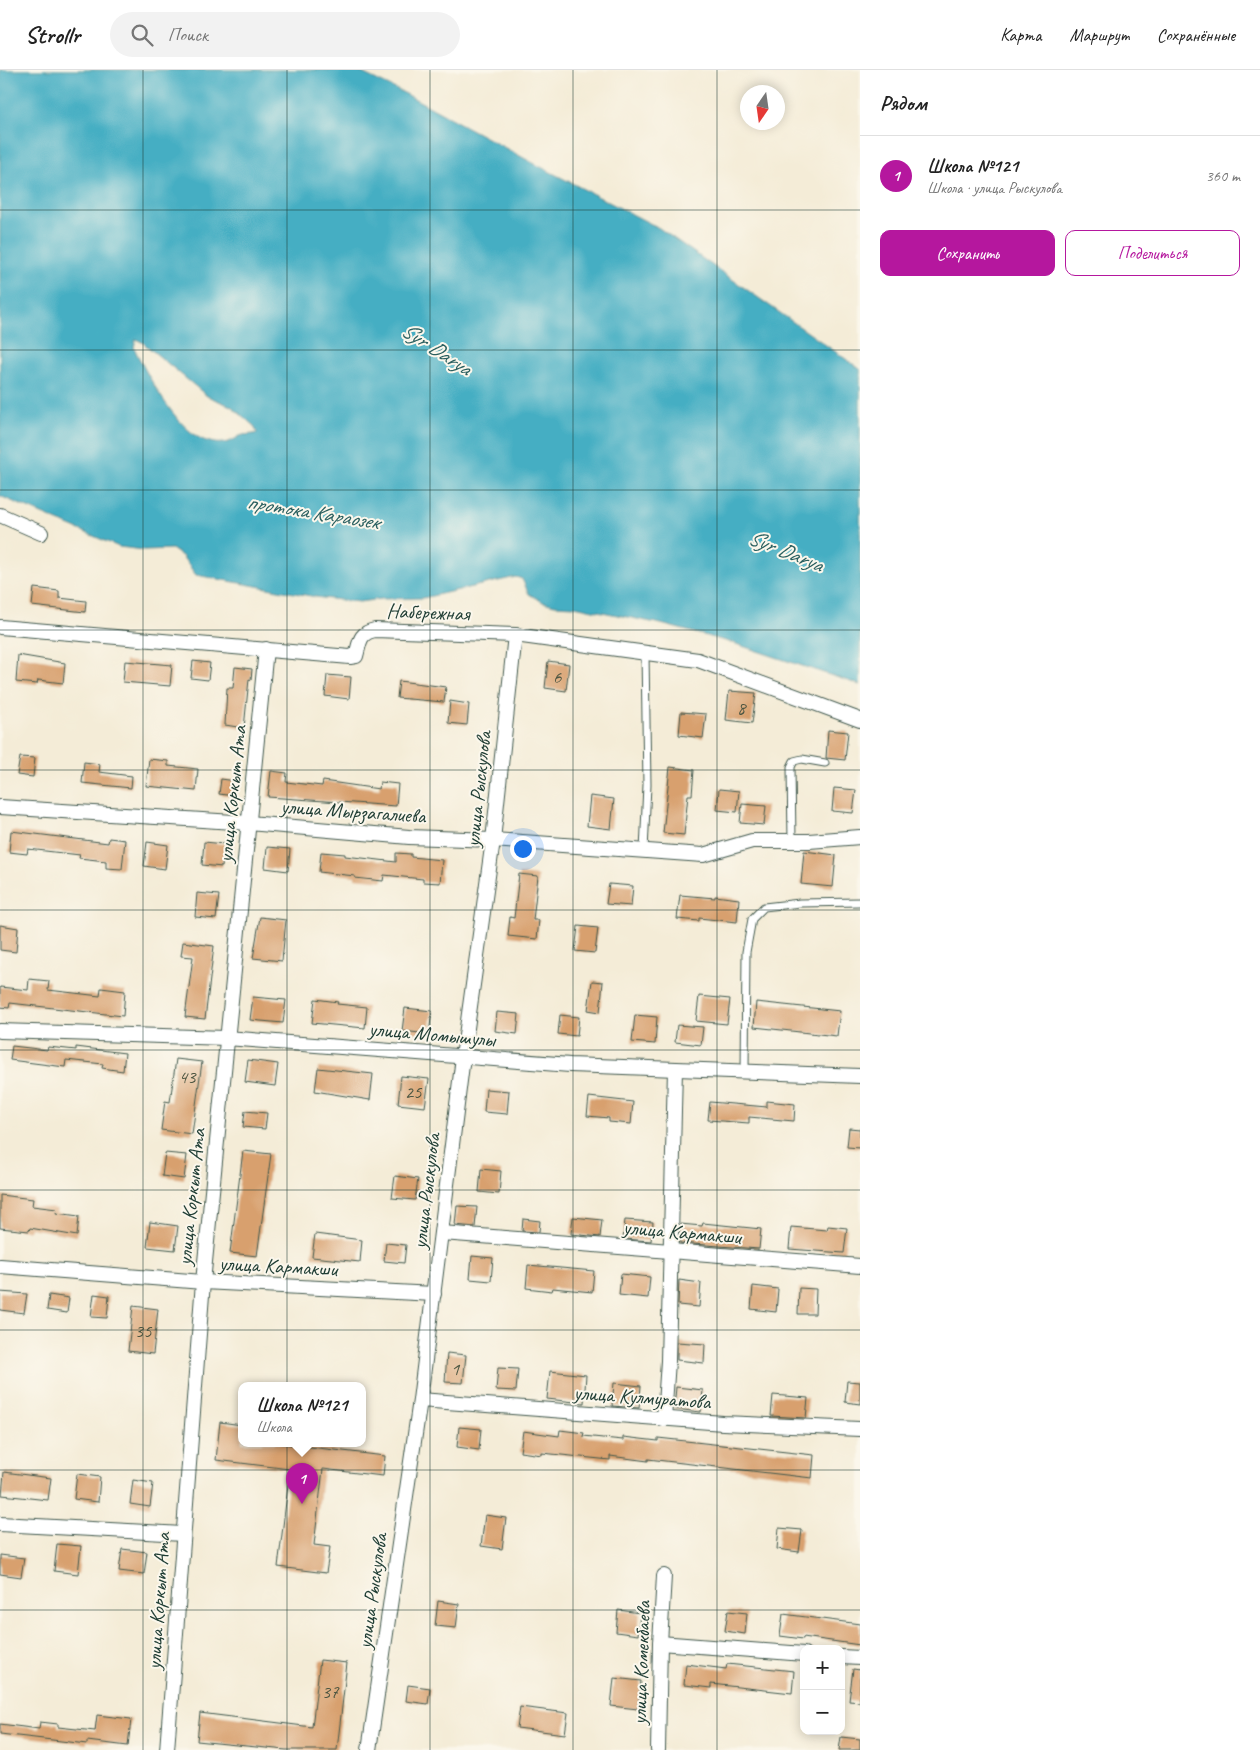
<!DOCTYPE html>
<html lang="ru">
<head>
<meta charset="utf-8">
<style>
	:root { --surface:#fff; --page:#f2f2f2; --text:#222; --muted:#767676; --line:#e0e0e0; --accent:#b5179e }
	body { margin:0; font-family:Caveat,sans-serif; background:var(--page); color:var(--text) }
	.controls { position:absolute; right:15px; bottom:15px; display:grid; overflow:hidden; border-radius:10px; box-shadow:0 2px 12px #0003 }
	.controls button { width:45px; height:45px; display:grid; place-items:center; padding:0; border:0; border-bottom:1px solid var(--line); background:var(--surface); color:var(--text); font:25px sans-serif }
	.compass { position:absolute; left:740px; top:15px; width:45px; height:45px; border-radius:50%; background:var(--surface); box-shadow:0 2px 12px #0003; rotate:193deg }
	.you { position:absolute; left:522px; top:778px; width:18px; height:18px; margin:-12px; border:4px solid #fff; border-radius:50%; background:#1a73e8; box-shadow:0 0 0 8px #1a73e833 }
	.badge { display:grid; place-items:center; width:32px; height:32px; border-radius:50%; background:var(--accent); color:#fff; font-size:16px; font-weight:700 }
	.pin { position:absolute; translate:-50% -41px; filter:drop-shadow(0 1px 2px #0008) }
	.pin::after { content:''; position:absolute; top:26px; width:18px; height:15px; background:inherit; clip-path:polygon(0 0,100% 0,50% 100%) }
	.popup { position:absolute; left:238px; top:1312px; width:128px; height:65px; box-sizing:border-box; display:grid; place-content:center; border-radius:10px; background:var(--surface); filter:drop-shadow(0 1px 4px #0005); font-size:16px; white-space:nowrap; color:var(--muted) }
	.popup b { font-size:19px; color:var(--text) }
	.popup::after { content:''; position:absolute; left:50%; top:100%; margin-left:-10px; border:10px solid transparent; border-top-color:var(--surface) }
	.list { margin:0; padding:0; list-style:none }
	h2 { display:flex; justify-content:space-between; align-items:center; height:65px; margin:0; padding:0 20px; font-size:21px }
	h2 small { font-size:16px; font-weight:400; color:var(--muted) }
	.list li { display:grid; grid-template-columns:32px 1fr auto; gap:15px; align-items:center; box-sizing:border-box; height:80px; padding:0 20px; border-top:1px solid var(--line) }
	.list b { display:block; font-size:19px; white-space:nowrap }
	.list p { margin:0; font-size:16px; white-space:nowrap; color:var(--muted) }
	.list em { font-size:16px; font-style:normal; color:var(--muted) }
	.actions { display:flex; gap:10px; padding:15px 20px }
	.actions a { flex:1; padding:11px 0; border:1px solid var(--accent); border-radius:10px; text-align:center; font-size:18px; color:var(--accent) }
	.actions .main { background:var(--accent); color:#fff }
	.icon { flex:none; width:28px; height:28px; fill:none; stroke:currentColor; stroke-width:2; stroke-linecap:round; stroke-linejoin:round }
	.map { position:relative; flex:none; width:860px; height:1680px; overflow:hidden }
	header { display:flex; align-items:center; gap:30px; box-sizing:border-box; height:70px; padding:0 25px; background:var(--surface); border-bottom:1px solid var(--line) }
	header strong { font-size:24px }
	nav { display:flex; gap:28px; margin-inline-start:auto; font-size:18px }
	.search { width:350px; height:45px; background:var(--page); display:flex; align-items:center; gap:12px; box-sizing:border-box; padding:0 18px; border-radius:28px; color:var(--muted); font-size:19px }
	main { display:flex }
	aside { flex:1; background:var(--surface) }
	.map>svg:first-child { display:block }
	.water { fill:#44aec3; stroke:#32767c; fill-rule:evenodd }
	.building { fill:#d8a06e }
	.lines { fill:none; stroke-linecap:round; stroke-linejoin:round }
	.lane-casing { stroke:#3f574c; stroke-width:9 }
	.street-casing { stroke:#3f574c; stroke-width:16 }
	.lane { stroke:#fff; stroke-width:7 }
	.street { stroke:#fff; stroke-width:14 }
	.grid { fill:none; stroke:#1f3d34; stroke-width:1; stroke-opacity:0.55 }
	.labels { text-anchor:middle; stroke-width:4; stroke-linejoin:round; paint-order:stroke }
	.number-label { font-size:19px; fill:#4d5642 }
	.street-label { font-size:21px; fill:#1f3d34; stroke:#fbf7ec }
	.water-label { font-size:22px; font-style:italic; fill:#2a5f5f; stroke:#fbf7ec }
</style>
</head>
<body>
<header>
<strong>Strollr</strong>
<div class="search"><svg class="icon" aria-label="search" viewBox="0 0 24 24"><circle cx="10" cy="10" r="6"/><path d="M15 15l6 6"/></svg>Поиск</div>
<nav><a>Карта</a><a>Маршрут</a><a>Сохранённые</a></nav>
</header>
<main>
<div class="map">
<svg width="860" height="1680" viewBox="0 0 860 1680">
	<rect width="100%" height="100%" fill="#fbf7ec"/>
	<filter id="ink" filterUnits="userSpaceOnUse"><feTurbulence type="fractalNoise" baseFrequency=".02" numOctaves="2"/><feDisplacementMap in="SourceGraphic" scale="10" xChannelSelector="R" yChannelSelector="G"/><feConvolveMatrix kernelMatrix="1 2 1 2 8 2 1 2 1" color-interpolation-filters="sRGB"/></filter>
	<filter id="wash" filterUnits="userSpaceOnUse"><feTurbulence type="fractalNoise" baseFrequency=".0096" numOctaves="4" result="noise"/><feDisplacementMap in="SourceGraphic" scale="20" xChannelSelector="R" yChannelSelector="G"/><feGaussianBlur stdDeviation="1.12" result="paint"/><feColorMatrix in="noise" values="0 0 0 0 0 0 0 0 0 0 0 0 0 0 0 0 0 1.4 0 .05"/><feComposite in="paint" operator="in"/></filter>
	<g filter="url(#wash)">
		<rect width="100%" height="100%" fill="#f4ecd7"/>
		<path class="water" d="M 0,0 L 356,0 L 406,24 L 533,93 L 659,158 L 860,299 L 860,615 L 733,573 L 661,554 L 593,540 L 575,536 L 555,535 L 543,532 L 529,524 L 522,509 L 516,507 L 423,528 L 381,529 L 359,532 L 322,528 L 196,505 L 182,486 L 172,479 L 144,480 L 119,477 L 0,426 ZM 136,269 L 142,272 L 207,326 L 231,336 L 254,356 L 257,363 C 252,365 248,364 243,365 C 238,366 236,369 233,370 C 226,374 217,374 210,372 C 180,366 149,308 136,282 L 134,277 Z"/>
		<g id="blocks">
			<g class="building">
				<polygon points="34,518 59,521 59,528 86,531 85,542 32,536"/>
				<polygon points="18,585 65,593 63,613 38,610 37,614 16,612"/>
				<polygon points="125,591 172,595 170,616 123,612"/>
				<polygon points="193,591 210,593 208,610 191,608"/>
				<polygon points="548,591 569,594 566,621 545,618"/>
				<polygon points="235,597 252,599 251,610 249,609 244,658 225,655 227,618 233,618"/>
				<polygon points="327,605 351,607 349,629 325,626"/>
				<polygon points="399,611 446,617 444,632 397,628"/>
				<polygon points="729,621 756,623 752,653 726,650"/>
				<polygon points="450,631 469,634 467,655 448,653"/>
				<polygon points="681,642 706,644 703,668 679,665"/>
				<polygon points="828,660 848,662 845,690 826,688"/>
				<polygon points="20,687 35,688 33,707 17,705"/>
				<polygon points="149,689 168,691 168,696 198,699 196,721 146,716"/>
				<polygon points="84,692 100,694 99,702 132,706 131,718 82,713"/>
				<polygon points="670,697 694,700 692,725 688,725 684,765 663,763"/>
				<polygon points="271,701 287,703 286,712 322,716 323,711 379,719 380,712 398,714 396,736 268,727"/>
				<polygon points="221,709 236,711 234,726 219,724"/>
				<polygon points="834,718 856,720 853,743 832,741"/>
				<polygon points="719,719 739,721 737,742 717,740"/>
				<polygon points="590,726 614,729 611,759 587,756"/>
				<polygon points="742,734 766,736 764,755 740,753"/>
				<polygon points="11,761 108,773 109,768 125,770 122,799 106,798 106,791 79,788 80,785 28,779 27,784 9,782"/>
				<polygon points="147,772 168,775 165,799 144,796"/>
				<polygon points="204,772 225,774 222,797 202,795"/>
				<polygon points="267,777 290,779 288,801 265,798"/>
				<polygon points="804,781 836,785 833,817 801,814"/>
				<polygon points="321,782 345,784 345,786 396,792 396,783 411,784 411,787 442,790 440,813 423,812 423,809 384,805 383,811 355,808 355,806 319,802"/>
				<polygon points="519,804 538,806 533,850 539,850 537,869 508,866 510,847 514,848"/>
				<polygon points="609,814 633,816 631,836 606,834"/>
				<polygon points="197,823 219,825 216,849 195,847"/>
				<polygon points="680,825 715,828 715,826 739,829 737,852 699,848 699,851 677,849"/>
				<polygon points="260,847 286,850 282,891 253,888"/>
				<polygon points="0,855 18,858 16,882 0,880"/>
				<polygon points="578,856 598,858 595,883 575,881"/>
				<polygon points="183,872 214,876 205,949 185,947 193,887 181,886"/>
				<polygon points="29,909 49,911 48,920 100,926 101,918 125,921 123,946 10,933 9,938 0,937 0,917 28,920"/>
				<polygon points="592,911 603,912 600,942 588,940"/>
				<polygon points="699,926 730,929 727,954 696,951"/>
				<polygon points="253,927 286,930 283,953 250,950"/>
				<polygon points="315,929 338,932 337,934 367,937 365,958 312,953"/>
				<polygon points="756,932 840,941 837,966 754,957"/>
				<polygon points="405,938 432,941 429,964 402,961"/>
				<polygon points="497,942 519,944 517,964 495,961"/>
				<polygon points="560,945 579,947 577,966 558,964"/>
				<polygon points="635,945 657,947 655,974 632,972"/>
				<polygon points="677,955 703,957 701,975 675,972"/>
				<polygon points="12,976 47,980 48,977 76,980 76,977 125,983 123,1001 102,998 103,994 66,990 65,997 10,990"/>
				<polygon points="176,989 202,992 192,1064 161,1060 165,1031 170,1032"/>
				<polygon points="248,990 278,994 275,1016 245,1012"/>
				<polygon points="318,998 373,1004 370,1030 315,1021"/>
				<polygon points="401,1006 429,1009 425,1037 398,1034"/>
				<polygon points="486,1019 509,1021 507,1044 484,1042"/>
				<polygon points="589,1027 633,1032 631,1054 609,1052 609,1048 587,1046"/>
				<polygon points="767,1031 795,1034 794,1051 749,1047 749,1053 708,1050 710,1032 767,1037"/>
				<polygon points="245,1041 267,1043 265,1059 243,1057"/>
				<polygon points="849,1058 860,1059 860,1078 847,1077"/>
				<polygon points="243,1081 271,1084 257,1186 230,1183"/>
				<polygon points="165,1083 187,1085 184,1109 162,1106"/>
				<polygon points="481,1099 501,1101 499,1124 479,1122"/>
				<polygon points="395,1106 418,1109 415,1130 392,1128"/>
				<polygon points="0,1125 33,1129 32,1136 57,1139 56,1143 79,1146 77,1166 30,1158 29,1161 0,1158"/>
				<polygon points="457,1136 477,1137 475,1157 455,1155"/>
				<polygon points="573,1147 602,1150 600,1167 571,1164"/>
				<polygon points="523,1149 540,1151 539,1162 522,1161"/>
				<polygon points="625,1150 653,1152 651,1171 623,1169"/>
				<polygon points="150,1152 178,1156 175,1180 147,1177"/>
				<polygon points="703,1153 761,1159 759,1179 680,1173 680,1154 702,1156"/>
				<polygon points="828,1156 847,1158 844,1183 789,1179 791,1157 827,1160"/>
				<polygon points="315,1164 362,1170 360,1192 312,1187"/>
				<polygon points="386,1173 406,1175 404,1193 384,1191"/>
				<polygon points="472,1186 493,1188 491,1211 470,1209"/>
				<polygon points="528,1195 594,1201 592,1222 553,1218 552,1221 526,1218"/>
				<polygon points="621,1204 650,1207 648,1228 619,1225"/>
				<polygon points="679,1210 701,1213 699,1237 678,1235"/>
				<polygon points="753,1216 778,1219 776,1242 751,1239"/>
				<polygon points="799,1218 816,1219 815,1244 798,1244"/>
				<polygon points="0,1222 27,1224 24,1243 0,1240"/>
				<polygon points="94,1224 109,1226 107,1248 91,1247"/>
				<polygon points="49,1225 69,1228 67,1243 47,1240"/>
				<polygon points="133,1236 158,1239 153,1284 128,1281"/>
				<polygon points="677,1272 705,1274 704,1293 677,1290"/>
				<polygon points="447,1283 466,1285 463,1313 445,1312"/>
				<polygon points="498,1298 518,1299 516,1321 496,1320"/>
				<polygon points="550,1301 586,1305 584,1333 547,1329"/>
				<polygon points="847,1311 860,1312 860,1334 845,1332"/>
				<polygon points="614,1313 641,1316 639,1338 612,1336"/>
				<polygon points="676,1317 703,1320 701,1342 674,1339"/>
				<polygon points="773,1325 808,1328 806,1348 771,1346"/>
				<polygon points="220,1352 242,1355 242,1373 276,1373 385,1386 383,1406 323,1399 314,1475 330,1477 326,1503 278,1497 290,1399 216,1390"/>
				<polygon points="459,1357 481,1359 479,1380 457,1377"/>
				<polygon points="560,1360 584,1363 583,1366 623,1370 623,1367 658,1371 658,1368 814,1385 812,1408 648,1389 648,1391 610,1386 610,1390 542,1383 542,1385 520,1382 523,1361 559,1366"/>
				<polygon points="4,1402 51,1408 48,1430 2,1425"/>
				<polygon points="77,1404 100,1407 98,1432 74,1429"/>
				<polygon points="133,1410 153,1413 150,1437 130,1434"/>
				<polygon points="485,1445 506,1448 502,1479 481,1476"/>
				<polygon points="779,1458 802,1460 799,1482 777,1479"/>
				<polygon points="57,1474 81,1476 78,1504 54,1501"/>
				<polygon points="122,1479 147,1482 144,1504 119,1501"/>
				<polygon points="0,1485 24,1488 21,1507 0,1504"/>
				<polygon points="438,1531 459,1534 456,1558 435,1556"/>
				<polygon points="618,1540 640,1543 638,1565 616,1562"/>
				<polygon points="728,1541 747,1543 745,1564 725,1561"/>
				<polygon points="783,1544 860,1554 860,1575 803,1567 803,1569 780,1566"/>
				<polygon points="320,1590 347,1593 337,1680 286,1680 197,1671 200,1643 312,1657"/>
				<polygon points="686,1594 726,1599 727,1594 794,1601 792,1623 711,1614 711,1618 684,1615"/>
				<polygon points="853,1599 860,1600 860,1632 849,1631"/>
				<polygon points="614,1608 641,1611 638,1639 611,1636"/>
				<polygon points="408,1615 430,1618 428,1634 406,1631"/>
				<polygon points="520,1637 568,1643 565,1664 517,1658"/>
				<polygon points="97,1645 131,1649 128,1676 87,1671 87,1674 0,1664 0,1654 39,1659 40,1652 58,1654 58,1657 95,1661"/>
				<polygon points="841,1667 860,1669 860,1680 839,1680"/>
			</g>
		</g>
	</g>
	<g filter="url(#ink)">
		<use href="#blocks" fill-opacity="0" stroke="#3f574c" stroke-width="1"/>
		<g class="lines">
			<defs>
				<g id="lane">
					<polyline points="792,771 791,697 794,691 802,689 825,693"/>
					<polyline points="644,781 647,715 645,583"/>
					<polyline points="745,1002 746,882 752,849 764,837 800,833 860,832"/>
				</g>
				<g id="street">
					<polyline points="0,445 41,463"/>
					<path d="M 0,557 L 350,587 L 356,586 C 360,572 359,563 375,560 L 515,565 L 698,590 L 860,650"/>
					<polyline points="0,737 249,753 409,767 493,770 703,785 752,771 809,771 860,767"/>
					<polyline points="0,961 227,968 570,995 860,1006"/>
					<polyline points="442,1163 860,1196"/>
					<polyline points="0,1196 203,1212 434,1224"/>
					<polyline points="420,1330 723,1353 860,1359"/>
					<polyline points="664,1349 668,1291 675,999"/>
					<polyline points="0,1454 183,1464"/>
					<polyline points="660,1573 804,1584"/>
					<polyline points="841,1587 860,1588"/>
					<polyline points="167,1680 203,1212 266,579"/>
					<polyline points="369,1680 420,1330 463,987 493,770 515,565"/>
					<polyline points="658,1680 660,1573 664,1506"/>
				</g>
			</defs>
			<use href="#lane" class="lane-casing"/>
			<use href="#street" class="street-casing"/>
			<use href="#lane" class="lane"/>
			<use href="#street" class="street"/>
		</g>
	</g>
	<path class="grid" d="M 143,0 L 143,1680M 287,0 L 287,1680M 430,0 L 430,1680M 573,0 L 573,1680M 717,0 L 717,1680M 0,140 L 860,140M 0,280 L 860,280M 0,420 L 860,420M 0,560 L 860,560M 0,700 L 860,700M 0,840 L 860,840M 0,980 L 860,980M 0,1120 L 860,1120M 0,1260 L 860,1260M 0,1400 L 860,1400M 0,1540 L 860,1540"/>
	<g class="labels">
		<g class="number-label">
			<text x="557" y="613">6</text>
			<text x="741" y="644">8</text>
			<text x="187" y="1013">43</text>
			<text x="413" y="1028">25</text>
			<text x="143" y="1267">35</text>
			<text x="455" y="1305">1</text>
			<text x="330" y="1628">37</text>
		</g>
		<g class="street-label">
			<text transform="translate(428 542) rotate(2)" y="7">Набережная</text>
			<text transform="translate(478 719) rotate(-84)" y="7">улица Рыскулова</text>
			<text transform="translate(232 724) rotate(-84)" y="7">улица Коркыт Ата</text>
			<text transform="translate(353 741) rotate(4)" y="7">улица Мырзагалиева</text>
			<text transform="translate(432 964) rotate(5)" y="7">улица Момышулы</text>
			<text transform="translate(426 1121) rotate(-83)" y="7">улица Рыскулова</text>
			<text transform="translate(191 1127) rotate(-84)" y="7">улица Коркыт Ата</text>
			<text transform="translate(682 1162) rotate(5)" y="7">улица Кармакши</text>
			<text transform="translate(278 1196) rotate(3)" y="7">улица Кармакши</text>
			<text transform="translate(642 1327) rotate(4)" y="7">улица Кулмуратова</text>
			<text transform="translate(372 1521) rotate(-82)" y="7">улица Рыскулова</text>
			<text transform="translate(158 1531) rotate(-86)" y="7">улица Коркыт Ата</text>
			<text transform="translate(641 1593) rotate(-88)" y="7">улица Комекбаева</text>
		</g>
		<g class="water-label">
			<text transform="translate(437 278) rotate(33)" y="8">Syr Darya</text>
			<text transform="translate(313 441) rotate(9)" y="8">протока Караозек</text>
			<text transform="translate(786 480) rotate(22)" y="8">Syr Darya</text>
		</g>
	</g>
</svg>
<div class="controls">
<button>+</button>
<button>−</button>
</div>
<svg class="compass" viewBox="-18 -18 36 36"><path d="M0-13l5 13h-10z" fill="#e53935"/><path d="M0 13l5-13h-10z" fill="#767676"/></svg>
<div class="you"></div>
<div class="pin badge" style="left:302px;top:1434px">1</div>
<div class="popup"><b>Школа №121</b>Школа</div>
</div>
<aside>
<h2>Рядом<small></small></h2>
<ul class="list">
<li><span class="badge">1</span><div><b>Школа №121</b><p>Школа · улица Рыскулова</p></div><em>360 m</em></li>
</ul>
<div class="actions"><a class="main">Сохранить</a><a>Поделиться</a></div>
</aside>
</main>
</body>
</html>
